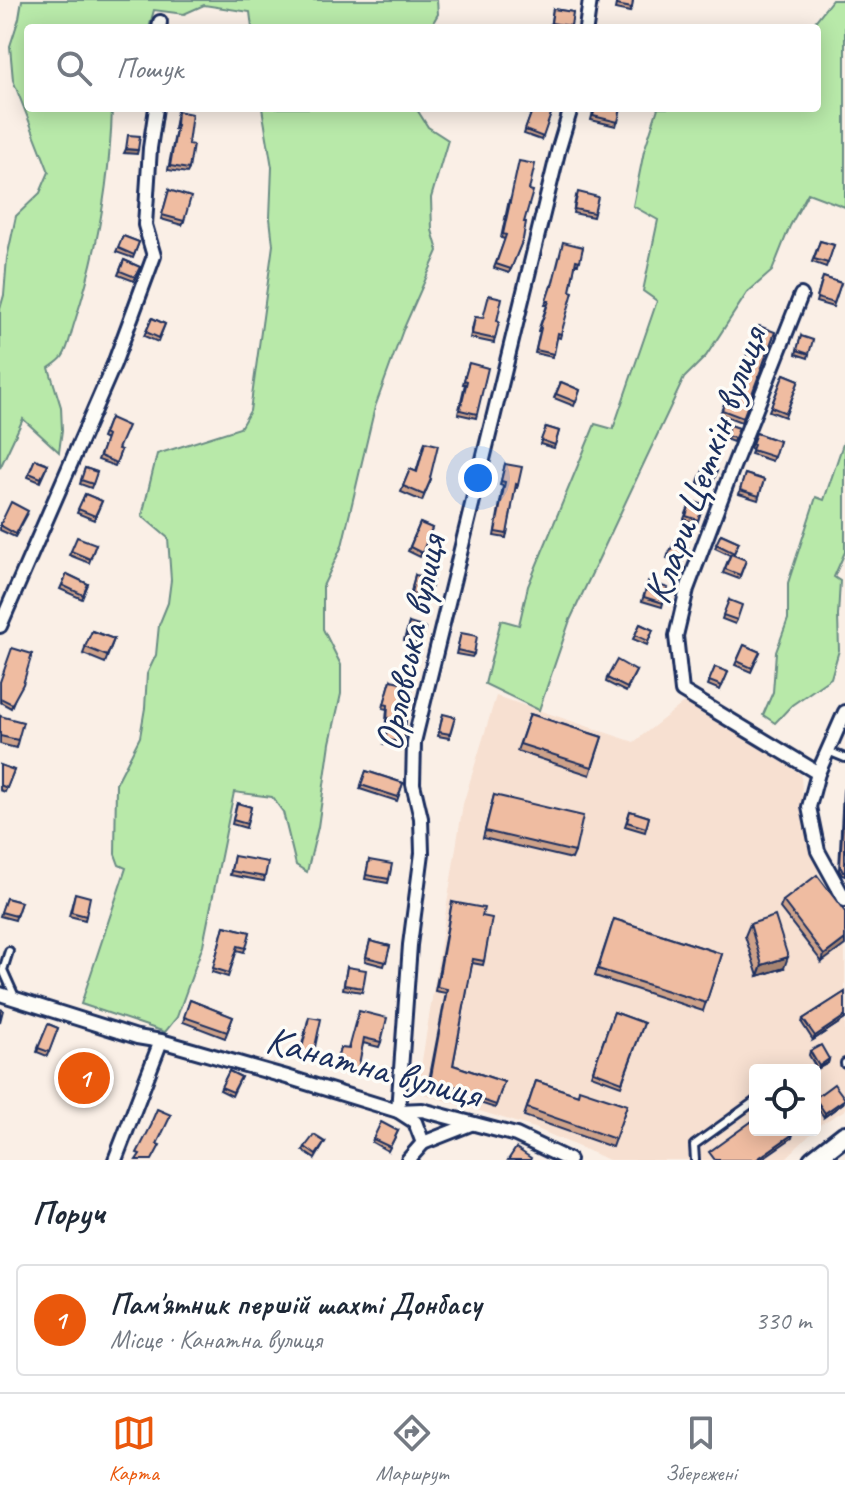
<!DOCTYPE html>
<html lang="uk">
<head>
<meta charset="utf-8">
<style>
	:root { --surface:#fff; --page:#f6f6f7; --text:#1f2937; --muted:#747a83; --line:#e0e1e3; --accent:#ea580c }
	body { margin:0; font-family:Caveat,sans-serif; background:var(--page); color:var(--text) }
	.controls { position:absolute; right:24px; bottom:24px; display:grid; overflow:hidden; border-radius:8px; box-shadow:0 4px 20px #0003 }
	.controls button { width:72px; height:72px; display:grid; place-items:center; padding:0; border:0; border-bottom:2px solid var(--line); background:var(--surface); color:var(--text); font:40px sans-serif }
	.you { position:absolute; left:478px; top:478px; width:28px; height:28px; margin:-20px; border:6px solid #fff; border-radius:50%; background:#1a73e8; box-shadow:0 0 0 12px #1a73e833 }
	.badge { display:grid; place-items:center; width:52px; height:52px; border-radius:50%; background:var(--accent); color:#fff; font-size:26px; font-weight:700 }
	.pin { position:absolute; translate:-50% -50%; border:4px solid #fff; box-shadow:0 2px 8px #0006 }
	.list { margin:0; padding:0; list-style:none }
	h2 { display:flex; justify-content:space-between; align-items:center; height:104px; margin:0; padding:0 32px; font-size:34px }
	h2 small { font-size:26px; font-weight:400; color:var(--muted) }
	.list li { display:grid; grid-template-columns:52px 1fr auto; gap:24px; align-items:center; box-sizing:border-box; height:112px; margin:0 16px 16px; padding:0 16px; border:2px solid var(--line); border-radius:8px }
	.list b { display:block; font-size:30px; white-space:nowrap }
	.list p { margin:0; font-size:26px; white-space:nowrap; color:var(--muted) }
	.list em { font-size:26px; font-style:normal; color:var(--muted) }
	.icon { flex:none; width:44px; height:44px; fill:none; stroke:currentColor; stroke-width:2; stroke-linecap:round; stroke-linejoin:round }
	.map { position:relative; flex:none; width:845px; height:1160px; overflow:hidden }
	.search { position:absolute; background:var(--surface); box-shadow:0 4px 20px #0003; left:24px; right:24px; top:24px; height:88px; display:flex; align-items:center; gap:20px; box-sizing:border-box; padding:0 28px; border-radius:8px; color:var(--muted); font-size:30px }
	.sheet { height:232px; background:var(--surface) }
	nav { display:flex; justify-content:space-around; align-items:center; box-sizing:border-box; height:112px; border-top:2px solid var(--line); background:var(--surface); font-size:22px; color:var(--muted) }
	nav a { display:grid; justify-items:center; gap:4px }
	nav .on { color:var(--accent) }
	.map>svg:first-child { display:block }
	.built { fill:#f7e0d1; fill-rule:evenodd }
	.green { fill:#b8e9a9; stroke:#6a8c84; stroke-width:2 }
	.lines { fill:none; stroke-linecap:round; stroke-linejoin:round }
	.lane-casing { stroke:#1b2f5e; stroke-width:12 }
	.street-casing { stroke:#1b2f5e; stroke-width:18 }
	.secondary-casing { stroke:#1b2f5e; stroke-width:24 }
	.lane { stroke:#fdfcf7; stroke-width:6 }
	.street { stroke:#fdfcf7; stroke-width:12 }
	.secondary { stroke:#fdfcf7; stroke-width:18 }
	.wall { fill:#cea28a; stroke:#1b2f5e; stroke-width:2 }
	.shaded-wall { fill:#a78471; stroke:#1b2f5e; stroke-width:2 }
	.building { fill:#efbca1; stroke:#1b2f5e; stroke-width:2 }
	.labels { text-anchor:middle; stroke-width:7; stroke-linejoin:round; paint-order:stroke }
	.street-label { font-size:40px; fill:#1b2f5e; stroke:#fdfcf7 }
</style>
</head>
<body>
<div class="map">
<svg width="845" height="1160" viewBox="0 0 845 1160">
	<rect width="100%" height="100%" fill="#faefe6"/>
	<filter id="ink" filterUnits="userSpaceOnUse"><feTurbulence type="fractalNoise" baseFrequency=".0125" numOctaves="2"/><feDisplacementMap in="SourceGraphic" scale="16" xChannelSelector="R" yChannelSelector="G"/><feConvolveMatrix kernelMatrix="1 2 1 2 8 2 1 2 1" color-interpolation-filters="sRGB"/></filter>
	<g filter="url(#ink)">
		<path class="built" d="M 496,696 L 634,742 L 686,701 L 801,774 L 803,815 L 819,874 L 845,911 L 845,1110 L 821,1124 L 784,1160 L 609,1160 L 535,1128 L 417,1092 L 463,804 ZM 755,1070 L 815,1070 L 815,1130 L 755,1130 Z"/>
		<g class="green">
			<path d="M 22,0 L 437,0 L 438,14 L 430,28 L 252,28 L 250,12 L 204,5 L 184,14 L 154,10 L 149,28 L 28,28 L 28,108 L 112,108 C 110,180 97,253 75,321 C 71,332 69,347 63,356 C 60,361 53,365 49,368 L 61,407 L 62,430 L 59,452 L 23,419 L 0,468 L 0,309 L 4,295 L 7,258 L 16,216 L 40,193 L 49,172 L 13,80 L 10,46 L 19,18 Z"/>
			<polygon points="832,0 845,0 845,207 808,193 790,226 772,271 747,293 706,356 684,378 570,620 539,710 485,684 501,620 519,625 528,586 595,424 613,429 657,301 643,291 658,220 633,206 644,151 658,108 817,108 817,28 810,28"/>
			<polygon points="262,108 416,108 428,127 448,140 431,198 432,230 438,251 403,330 375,407 342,546 323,586 323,629 341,665 341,694 330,743 318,827 307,872 296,865 283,812 272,797 234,792 203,945 177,1017 165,1032 81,1004 126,868 119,865 115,854 116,784 140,737 145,708 147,674 156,655 159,625 168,603 171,580 168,538 142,516 157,454 240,428 250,411 273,245 270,218 272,167"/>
			<polygon points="845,438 845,552 834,577 840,581 838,616 839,650 831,678 792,705 775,723 763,715 773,692 776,652 788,619 788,583 816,497 824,500"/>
		</g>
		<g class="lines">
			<defs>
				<g id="lane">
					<polyline points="828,751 845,758"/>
					<polyline points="9,951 3,970 16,999"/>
					<polyline points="845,1063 845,1064"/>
					<polyline points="695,1160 694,1145 755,1101"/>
				</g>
				<g id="street">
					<polyline points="159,28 160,22"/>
					<polyline points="586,28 590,0"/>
					<polyline points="801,295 733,467 687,589 676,636 682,691 818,773"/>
					<polyline points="0,626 114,364 154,256 145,225 150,148 156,108"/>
					<polyline points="845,712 818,773 809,807 818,851 845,900"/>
					<polyline points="0,994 137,1037 161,1041 287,1077 398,1111 422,1110 516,1135 569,1160"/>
					<polyline points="423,1143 471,1124"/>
					<polyline points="115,1160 161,1041"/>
					<polyline points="408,1160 423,1143 415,1122 398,1111 410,945 422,853 421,818 413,784 414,742 559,148 571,108"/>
				</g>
				<polyline id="secondary" points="813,1160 845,1135"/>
			</defs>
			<use href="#lane" class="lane-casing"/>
			<use href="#street" class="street-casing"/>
			<use href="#secondary" class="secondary-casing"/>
			<use href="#lane" class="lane"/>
			<use href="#street" class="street"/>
			<use href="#secondary" class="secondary"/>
		</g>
		<g class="wall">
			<polygon points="617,0 633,0 630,12 615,9"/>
			<polygon points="553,9 573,12 570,28 550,27"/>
			<polygon points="533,108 553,108 541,140 524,134"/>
			<polygon points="594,108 621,108 616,126 591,120"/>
			<polygon points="177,111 189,169 187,173 168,170 176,129 174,129"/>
			<polygon points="169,190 184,221 182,225 161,219"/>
			<polygon points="529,190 524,222 523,239 509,273 494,268 505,239 501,238 509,200"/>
			<polygon points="576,196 594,213 593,217 573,213"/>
			<polygon points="123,236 139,242 133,258 116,252"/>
			<polygon points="820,241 834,245 826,267 812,262"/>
			<polygon points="583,247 578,264 575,264 561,334 560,338 557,337 552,357 535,353 540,331 538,331 547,305 545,305 551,286"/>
			<polygon points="124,260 140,267 134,281 118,275"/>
			<polygon points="823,277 841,283 833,307 816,302"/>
			<polygon points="475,317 497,321 494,343 470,338"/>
			<polygon points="152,318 165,324 158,342 144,336"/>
			<polygon points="775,332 741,422 720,414 727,397 731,399"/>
			<polygon points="801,336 809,354 808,358 796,354"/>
			<polygon points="469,363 477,414 476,418 458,414 465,384 463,384"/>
			<polygon points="784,374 799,380 785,417 769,411"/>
			<polygon points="561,382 580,390 574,406 554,398"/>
			<polygon points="110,418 118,449 121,450 115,466 98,460 106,440 102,438"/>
			<polygon points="730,425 739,428 733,442 725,439"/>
			<polygon points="546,427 559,431 554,448 540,444"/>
			<polygon points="756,433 779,441 772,461 751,454 753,449 750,448"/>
			<polygon points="425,442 430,478 431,479 422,501 401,492 410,469 416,472"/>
			<polygon points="35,459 48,464 40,482 28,477"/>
			<polygon points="505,464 518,485 517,488 515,488 506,538 494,536 503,486 500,485"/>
			<polygon points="85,468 97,472 91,488 80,484"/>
			<polygon points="717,471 711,488 698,483 699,479"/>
			<polygon points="745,474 764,480 758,500 739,494"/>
			<polygon points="85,494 102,501 94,520 77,513"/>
			<polygon points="691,501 703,505 697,524 684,519"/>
			<polygon points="27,515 15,537 0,530 0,523"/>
			<polygon points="420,523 432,528 420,557 408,551"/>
			<polygon points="721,534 739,542 733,555 746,560 739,579 723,573 730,555 715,548"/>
			<polygon points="675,541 688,547 681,565 667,558"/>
			<polygon points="96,544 89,563 69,555 71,551"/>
			<polygon points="67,574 88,584 82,599 60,589"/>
			<polygon points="415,575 430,596 428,600 410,597"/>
			<polygon points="648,582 663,603 662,607 642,601"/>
			<polygon points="729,600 737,620 735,624 722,619"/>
			<polygon points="409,623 422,640 420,644 404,640"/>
			<polygon points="640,624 653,630 647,645 633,639"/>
			<polygon points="92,631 114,639 105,663 83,654"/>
			<polygon points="460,637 474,654 472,657 456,654"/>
			<polygon points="744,645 760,652 751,672 735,665"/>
			<polygon points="32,654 11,708 0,702 0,682"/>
			<polygon points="715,667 728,672 720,690 708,685"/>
			<polygon points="636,671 626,692 606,682 607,678"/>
			<polygon points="391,680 407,710 403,746 384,744 387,709 383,708"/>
			<polygon points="530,714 602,737 590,775 517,751"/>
			<polygon points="0,716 18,740 16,748 0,744"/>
			<polygon points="442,718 450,734 449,738 438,736"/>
			<polygon points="0,765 14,770 5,792 0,790"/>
			<polygon points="366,771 403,783 397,801 360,789"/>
			<polygon points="845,786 845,876 842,875 839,870 843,790"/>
			<polygon points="494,795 575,852 572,859 483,838"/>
			<polygon points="237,803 251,807 246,828 232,824"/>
			<polygon points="630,811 649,817 645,832 625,826"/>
			<polygon points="234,856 265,877 264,881 230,875"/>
			<polygon points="369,860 389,879 388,883 365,879"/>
			<polygon points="74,897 86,916 85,920 69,916"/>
			<polygon points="6,898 21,902 15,920 0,916"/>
			<polygon points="783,901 845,912 822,962 780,908"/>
			<polygon points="452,902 482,916 484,961 483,965 472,963 453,1065 504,1082 495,1108 461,1097 463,1092 428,1086 446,993 435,991"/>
			<polygon points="614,919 722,954 703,1011 595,976"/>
			<polygon points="750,924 784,968 758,976 745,936"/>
			<polygon points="224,926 250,932 244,952 237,950 228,977 212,972"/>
			<polygon points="370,941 390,946 384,966 365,961"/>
			<polygon points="347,967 363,988 362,992 343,989"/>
			<polygon points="845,992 845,1019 813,1040 802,1023 803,1019"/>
			<polygon points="190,1000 233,1017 225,1038 183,1022"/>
			<polygon points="614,1012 644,1023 621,1086 591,1075"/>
			<polygon points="357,1016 381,1042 379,1047 363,1043 356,1075 334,1071 340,1048 348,1049"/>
			<polygon points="308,1020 313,1056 312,1060 299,1057"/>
			<polygon points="48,1024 58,1028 47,1056 37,1052"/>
			<polygon points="810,1051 829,1059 828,1063 817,1069 809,1055"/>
			<polygon points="229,1071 241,1077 232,1096 220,1090"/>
			<polygon points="536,1081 578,1095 627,1105 612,1147 524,1116"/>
			<polygon points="815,1098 843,1103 824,1117 815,1104"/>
			<polygon points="398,1131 388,1151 372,1142 373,1139"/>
			<polygon points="325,1142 315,1159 303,1151 305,1147"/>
		</g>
		<g class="shaded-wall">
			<polygon points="126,149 138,150 137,154 124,153"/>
			<polygon points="386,740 404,742 403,746 384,744"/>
			<polygon points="845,939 845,945 822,962 824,955"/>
			<polygon points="788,957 784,968 758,976 762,965"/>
			<polygon points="845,1016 845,1019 813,1040 815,1036"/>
			<polygon points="829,1059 828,1063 817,1069 819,1066"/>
			<polygon points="845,1099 843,1103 824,1117 825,1113"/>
			<polygon points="793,1134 792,1138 760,1160 756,1160"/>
		</g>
		<g class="building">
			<polygon points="617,0 633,0 632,8 616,5"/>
			<polygon points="553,9 573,12 571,26 551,23"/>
			<polygon points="533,108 553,108 543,137 525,130"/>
			<polygon points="595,108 621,108 618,122 593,116"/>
			<polygon points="177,111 192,114 188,144 193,145 189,169 170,166 177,125 176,125"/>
			<polygon points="128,135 140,136 138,150 126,149"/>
			<polygon points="519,161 535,164 529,190 533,191 524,222 526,222 523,239 511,269 496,264 506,235 503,234"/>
			<polygon points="169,190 191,197 184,221 162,215"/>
			<polygon points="578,192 598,197 594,213 574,209"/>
			<polygon points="123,236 139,242 134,255 118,248"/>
			<polygon points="820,241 834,245 828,263 814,259"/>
			<polygon points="563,242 583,247 580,261 576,260 570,291 573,292 561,334 558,333 554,354 536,350 541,328 540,327 549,301 546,301 551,286 552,286"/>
			<polygon points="124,260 140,267 135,277 120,271"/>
			<polygon points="823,277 841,283 834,303 817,298"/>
			<polygon points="489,295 502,298 497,321 499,322 495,339 472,334 475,317 483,318"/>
			<polygon points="152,318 165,324 159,338 146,332"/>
			<polygon points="759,326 775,332 743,418 722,410 727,397 731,399 747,354"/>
			<polygon points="801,336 813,340 809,354 797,350"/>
			<polygon points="469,363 488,368 477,414 460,410 467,381 464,380"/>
			<polygon points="784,374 799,380 786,413 771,407"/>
			<polygon points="561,382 580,390 576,402 556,394"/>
			<polygon points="110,418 128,426 118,449 121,450 116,463 100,456 107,436 104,434"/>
			<polygon points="730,425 739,428 735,438 726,436"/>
			<polygon points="546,427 559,431 555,445 541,440"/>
			<polygon points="756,433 779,441 774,457 752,450 754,445 752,444"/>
			<polygon points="425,442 438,445 430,478 431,479 424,495 403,486 410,469 417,472"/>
			<polygon points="35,459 48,464 41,478 29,473"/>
			<polygon points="505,464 522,467 518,485 516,484 507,534 495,532 505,482 501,481"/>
			<polygon points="705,466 717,471 712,484 699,479"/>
			<polygon points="85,468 97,472 93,484 81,480"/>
			<polygon points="745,474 764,480 759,496 740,490"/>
			<polygon points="85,494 102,501 95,516 78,509"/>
			<polygon points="691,501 703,505 698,520 686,516"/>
			<polygon points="11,502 28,511 16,534 0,525"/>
			<polygon points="420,523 432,528 422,553 410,547"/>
			<polygon points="721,534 739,542 734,553 716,544"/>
			<polygon points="77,537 96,544 90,559 71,551"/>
			<polygon points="675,541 688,547 682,561 668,555"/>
			<polygon points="731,554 746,560 740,575 725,569"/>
			<polygon points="67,574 88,584 83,595 62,585"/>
			<polygon points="415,575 433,578 430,596 411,593"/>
			<polygon points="648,582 668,588 663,603 644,597"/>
			<polygon points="729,600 742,605 737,620 723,615"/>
			<polygon points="409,623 425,628 422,640 406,636"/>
			<polygon points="640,624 653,630 648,641 635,635"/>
			<polygon points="92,631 114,639 107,656 85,647"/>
			<polygon points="461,633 477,636 474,654 457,650"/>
			<polygon points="744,645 760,652 752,668 737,661"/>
			<polygon points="12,648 32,654 23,684 12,704 0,698 0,682"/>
			<polygon points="617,660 636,671 627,688 607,678"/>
			<polygon points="715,667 728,672 722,686 709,681"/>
			<polygon points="391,680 413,685 407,710 404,742 386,740 388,705 384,704"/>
			<polygon points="443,714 455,717 450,734 439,732"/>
			<polygon points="530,714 602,737 592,767 520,744"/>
			<polygon points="0,716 23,722 18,740 0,736"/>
			<polygon points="0,765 14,770 7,788 0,785"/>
			<polygon points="366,771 403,783 398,797 361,785"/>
			<polygon points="845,786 845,872 843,872 840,866"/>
			<polygon points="494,795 583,816 575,852 485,831"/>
			<polygon points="237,803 251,807 247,824 233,820"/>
			<polygon points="630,811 649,817 646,828 627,822"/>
			<polygon points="234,856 268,862 265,877 231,871"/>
			<polygon points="369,860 392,864 389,879 366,875"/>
			<polygon points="817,875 845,912 845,939 824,955 783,901"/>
			<polygon points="75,893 90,897 86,916 71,912"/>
			<polygon points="6,898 21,902 16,916 1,912"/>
			<polygon points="452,902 484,908 482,916 492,918 484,961 473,959 453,1065 504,1082 496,1105 462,1093 464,1088 430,1082 447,989 437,987"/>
			<polygon points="775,916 788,957 762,965 750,924"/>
			<polygon points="614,919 722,954 706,1003 598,969"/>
			<polygon points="224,926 250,932 246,948 238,946 229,973 213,968"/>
			<polygon points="370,941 390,946 386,962 366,957"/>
			<polygon points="347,967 366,970 363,988 344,985"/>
			<polygon points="845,992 845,1016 815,1036 803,1019"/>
			<polygon points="190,1000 233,1017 227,1032 184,1017"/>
			<polygon points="0,1009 3,1010 0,1022"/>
			<polygon points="359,1011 387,1018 381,1042 364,1038 358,1070 336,1065 340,1048 349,1049"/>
			<polygon points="614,1012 644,1023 622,1082 593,1071"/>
			<polygon points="309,1017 321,1019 313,1056 301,1053"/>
			<polygon points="48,1024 58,1028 49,1052 38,1048"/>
			<polygon points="821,1045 829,1059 819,1066 810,1051"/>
			<polygon points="229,1071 241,1077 233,1092 221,1087"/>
			<polygon points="536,1081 578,1095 579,1089 627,1105 615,1139 527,1108"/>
			<polygon points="834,1084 845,1099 825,1113 815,1098"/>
			<polygon points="157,1109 171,1115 157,1144 160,1145 152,1160 136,1160 140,1154 137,1153 152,1124 151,1123"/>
			<polygon points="755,1119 755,1130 791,1130 793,1134 756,1160 715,1160 709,1152"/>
			<polygon points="381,1122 398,1131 390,1147 373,1139"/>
			<polygon points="314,1135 325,1142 316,1155 305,1147"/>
			<polygon points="516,1148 531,1158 530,1160 508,1160"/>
		</g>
	</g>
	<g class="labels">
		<g class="street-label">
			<text transform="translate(704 465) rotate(-70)" y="14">Клари Цеткін вулиця</text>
			<text transform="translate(409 643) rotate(-78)" y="14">Орловська вулиця</text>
			<text transform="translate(374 1066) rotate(15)" y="14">Канатна вулиця</text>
		</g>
	</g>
</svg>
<div class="controls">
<button><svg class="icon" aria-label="locate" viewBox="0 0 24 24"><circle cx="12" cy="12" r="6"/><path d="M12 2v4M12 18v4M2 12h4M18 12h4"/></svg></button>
</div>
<div class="you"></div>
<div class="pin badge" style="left:84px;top:1078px">1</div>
<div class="search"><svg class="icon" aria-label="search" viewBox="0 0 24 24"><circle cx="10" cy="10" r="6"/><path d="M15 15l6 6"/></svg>Пошук</div>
</div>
<section class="sheet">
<h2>Поруч<small></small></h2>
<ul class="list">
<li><span class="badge">1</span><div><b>Пам'ятник першій шахті Донбасу</b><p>Місце · Канатна вулиця</p></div><em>330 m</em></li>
</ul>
</section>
<nav>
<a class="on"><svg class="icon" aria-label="map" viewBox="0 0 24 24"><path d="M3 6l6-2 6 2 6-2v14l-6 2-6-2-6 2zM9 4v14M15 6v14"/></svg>Карта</a>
<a><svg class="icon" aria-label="directions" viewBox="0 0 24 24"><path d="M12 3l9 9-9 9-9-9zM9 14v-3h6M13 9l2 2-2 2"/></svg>Маршрут</a>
<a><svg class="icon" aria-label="saved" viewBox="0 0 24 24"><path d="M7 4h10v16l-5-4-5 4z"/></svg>Збережені</a>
</nav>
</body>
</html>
